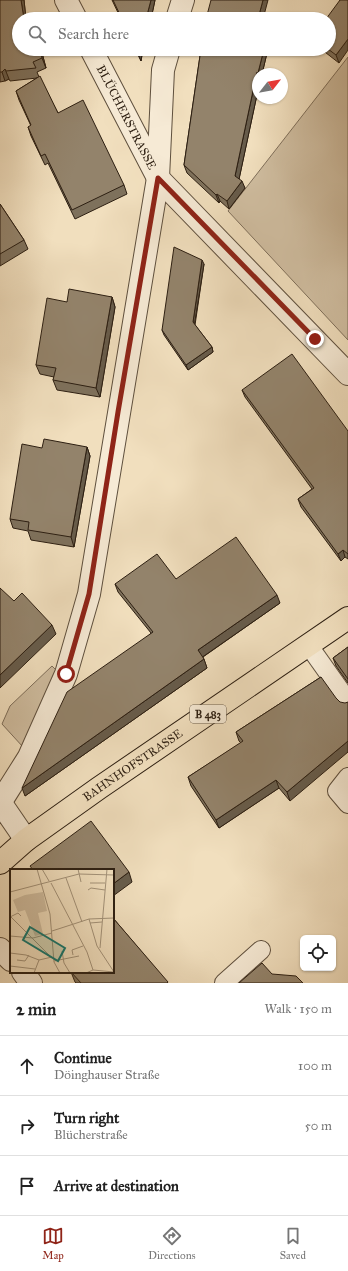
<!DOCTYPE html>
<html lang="en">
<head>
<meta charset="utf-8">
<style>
	:root { --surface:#fff; --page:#f6f6f6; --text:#222; --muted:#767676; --line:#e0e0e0; --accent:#8f2418 }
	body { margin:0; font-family:"IM FELL Great Primer",serif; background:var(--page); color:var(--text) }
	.controls { position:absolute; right:12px; bottom:12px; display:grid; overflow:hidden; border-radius:6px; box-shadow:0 1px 3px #0004 }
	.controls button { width:36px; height:36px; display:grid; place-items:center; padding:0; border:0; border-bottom:1px solid var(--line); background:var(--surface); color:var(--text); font:20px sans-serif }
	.compass { position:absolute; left:252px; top:68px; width:36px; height:36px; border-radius:50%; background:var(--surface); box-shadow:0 1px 3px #0004; rotate:59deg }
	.stop { position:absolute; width:12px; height:12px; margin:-9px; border:3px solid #8f2418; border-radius:50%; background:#fff }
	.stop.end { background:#8f2418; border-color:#fff; box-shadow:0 1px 4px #0008 }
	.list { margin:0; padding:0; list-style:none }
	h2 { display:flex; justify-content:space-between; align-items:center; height:52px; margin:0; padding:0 16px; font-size:17px }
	h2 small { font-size:13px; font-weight:400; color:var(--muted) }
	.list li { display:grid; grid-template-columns:26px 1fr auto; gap:12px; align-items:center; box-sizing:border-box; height:60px; padding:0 16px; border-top:1px solid var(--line) }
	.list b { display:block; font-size:15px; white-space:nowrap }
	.list p { margin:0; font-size:13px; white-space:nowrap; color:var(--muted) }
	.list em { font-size:13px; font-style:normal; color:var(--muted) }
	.icon { flex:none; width:22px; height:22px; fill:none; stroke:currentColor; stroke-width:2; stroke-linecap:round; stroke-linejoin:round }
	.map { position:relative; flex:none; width:348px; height:983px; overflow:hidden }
	.search { position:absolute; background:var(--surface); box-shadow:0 1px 3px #0004; left:12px; right:12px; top:12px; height:44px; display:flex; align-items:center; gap:10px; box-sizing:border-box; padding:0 14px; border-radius:22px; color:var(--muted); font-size:15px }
	.sheet { height:232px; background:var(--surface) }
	nav { display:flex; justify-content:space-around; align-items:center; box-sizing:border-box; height:56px; border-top:1px solid var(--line); background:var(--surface); font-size:11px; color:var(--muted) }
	nav a { display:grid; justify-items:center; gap:2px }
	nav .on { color:var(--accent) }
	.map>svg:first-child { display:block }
	.green { fill:#d0bea1; stroke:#7e6e5a }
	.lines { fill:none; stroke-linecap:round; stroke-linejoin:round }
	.lane-casing { stroke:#5e4f3d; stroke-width:20 }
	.street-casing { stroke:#5e4f3d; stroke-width:24 }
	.primary-casing { stroke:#2d1f12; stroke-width:24 }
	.lane { stroke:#f6ead5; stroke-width:18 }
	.street { stroke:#f6ead5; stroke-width:22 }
	.primary { stroke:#f1dfbe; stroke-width:22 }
	.wall { fill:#7e715c; stroke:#2d1f12 }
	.shaded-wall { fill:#675c4b; stroke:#2d1f12 }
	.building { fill:#93836b; stroke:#2d1f12 }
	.route { stroke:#8f2418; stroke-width:5 }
	.labels { text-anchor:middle; stroke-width:3; stroke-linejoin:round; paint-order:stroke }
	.shield { fill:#f6ead5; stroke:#695c4c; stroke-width:1 }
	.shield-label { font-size:11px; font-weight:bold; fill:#2d1f12 }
	.street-label { font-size:12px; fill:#2d1f12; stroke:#f6ead5 }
	.inset-road { fill:none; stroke:#a39279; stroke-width:1 }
	.view { fill:#0f766e; fill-opacity:0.15; stroke:#0f766e; stroke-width:2 }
	.inset-edge { fill:none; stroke:#2d1f12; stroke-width:2 }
</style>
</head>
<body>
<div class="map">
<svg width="348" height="983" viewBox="0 0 348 983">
	<rect width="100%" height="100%" fill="#f1dfbe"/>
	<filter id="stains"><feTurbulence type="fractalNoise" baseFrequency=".005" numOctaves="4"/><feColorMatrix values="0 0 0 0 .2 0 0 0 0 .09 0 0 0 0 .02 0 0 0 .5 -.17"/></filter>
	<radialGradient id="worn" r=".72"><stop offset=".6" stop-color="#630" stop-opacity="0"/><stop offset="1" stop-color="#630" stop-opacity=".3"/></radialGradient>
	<g class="green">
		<polygon points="348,57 348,340 228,211"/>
		<polygon points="52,666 57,671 23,747 2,724 10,706"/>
	</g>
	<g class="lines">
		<defs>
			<g id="lane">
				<polyline points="309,646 348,701"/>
				<polyline points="348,777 337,791 348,804"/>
				<polyline points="224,983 261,950"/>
			</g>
			<g id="street">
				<polyline points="66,0 76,19"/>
				<polyline points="177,19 183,0"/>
				<path id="s1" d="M 91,49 L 158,178 L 348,374"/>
				<polyline points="0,802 26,840"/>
				<polyline points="0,803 29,757 66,674 89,594 158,178 163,70 169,49"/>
				<polyline points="0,949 11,960"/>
				<polyline points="23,972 31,983"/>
			</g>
			<g id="primary">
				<path id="s2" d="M 0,863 L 26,840 L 99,788 L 348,618"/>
			</g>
		</defs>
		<use href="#lane" class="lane-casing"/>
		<use href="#street" class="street-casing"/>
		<use href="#primary" class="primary-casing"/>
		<use href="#lane" class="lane"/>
		<use href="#street" class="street"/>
		<use href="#primary" class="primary"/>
	</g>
	<g class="wall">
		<polygon points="0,0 24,0 26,19 19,19 41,49 46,68 37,72 39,77 58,113 124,185 127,194 75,219 48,163 45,165 31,136 28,127 31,126 19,100 16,91 37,78 10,81 9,79 5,81 0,82"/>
		<polygon points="112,0 155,0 151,19 121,19"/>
		<polygon points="340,0 339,63 321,49 329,49"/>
		<polygon points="135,49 143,49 141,61"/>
		<polygon points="201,49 266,49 267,53 262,74 258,74 258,90 239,179 245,188 229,209 220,201 219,203 187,173 184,165"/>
		<polygon points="0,204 24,240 28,249 0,266"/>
		<polygon points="204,264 195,325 212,347 213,352 188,370 164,335 162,330"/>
		<polygon points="112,297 115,307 100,397 57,390 53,380 54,377 40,374 36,365 67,302"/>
		<polygon points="242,390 348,431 348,559 345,557 341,561 301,507 298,499 312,489 245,397"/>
		<polygon points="87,447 90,456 74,547 31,540 28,531 13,528 10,519"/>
		<polygon points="176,579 280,603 203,657 207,668 25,796 151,633 118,592 115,584"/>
		<polygon points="348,647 348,683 336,666 333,658"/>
		<polygon points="321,677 290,801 279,788 219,828 191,786 188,777 241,743 239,741 236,732"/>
		<polygon points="113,918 168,983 76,983 75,982 71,972 113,972"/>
	</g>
	<g class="shaded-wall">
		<polygon points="21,0 24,0 26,19 24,19"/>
		<polygon points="151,0 155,0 151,19 146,19"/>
		<polygon points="263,0 268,0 263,19 258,19"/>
		<polygon points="348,39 348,50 339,63 336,55"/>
		<polygon points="40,49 41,49 46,68 42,58"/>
		<polygon points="139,49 143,49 141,61 138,53"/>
		<polygon points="264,49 266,49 267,53 262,74 259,74 258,73"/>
		<polygon points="5,69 9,79 5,81 2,72"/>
		<polygon points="257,72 258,74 258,90 238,184 235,176"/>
		<polygon points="242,181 245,188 229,209 227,201"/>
		<polygon points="217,194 220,201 219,203 216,195"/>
		<polygon points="202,260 204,264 194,327 193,322"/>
		<polygon points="112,297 115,307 100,397 96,388"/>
		<polygon points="212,347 213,352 188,370 186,365"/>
		<polygon points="87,447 90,456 74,547 71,537"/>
		<polygon points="343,550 345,557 341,561 338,554"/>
		<polygon points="277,595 280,603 201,658 198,650"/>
		<polygon points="52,625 56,634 0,688 0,675"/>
		<polygon points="204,659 207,668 25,796 22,788"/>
		<polygon points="348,741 348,752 290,801 287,792"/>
		<polygon points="276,780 279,788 219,828 216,820"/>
		<polygon points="129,872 132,882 113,896 113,884"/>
	</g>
	<g class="building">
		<polygon points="0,0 21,0 24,19 19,19 19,49 40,49 42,58 33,62 36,68 6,71 5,69 2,72 0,72"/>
		<polygon points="113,0 151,0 146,19 122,19"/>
		<polygon points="211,0 263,0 258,19 206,19"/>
		<polygon points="340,0 348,0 348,39 336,55 328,49 329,49 329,19 326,19"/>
		<polygon points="136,49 139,49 138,53"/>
		<polygon points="201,49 264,49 258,73 257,72 235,176 242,181 227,201 217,194 216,195 184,165"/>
		<polygon points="40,76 58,113 83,100 124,185 72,210 45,154 41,156 28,127 31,125 16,91"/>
		<polygon points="0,204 24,240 0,254"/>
		<polygon points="174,247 202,260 193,322 212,347 186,365 162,330"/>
		<polygon points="69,289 112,297 96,388 53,380 56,368 36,365 47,298 67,302"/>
		<polygon points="292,354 348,431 348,554 343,550 338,554 298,499 314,488 242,390"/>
		<polygon points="44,439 87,447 71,537 28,530 29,522 10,519 22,444 42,448"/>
		<polygon points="236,537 277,595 198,650 204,659 22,788 67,692 153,632 115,584 157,554 176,579"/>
		<polygon points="0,588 14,601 22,593 52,625 0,675"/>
		<polygon points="348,647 348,679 333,658"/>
		<polygon points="321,677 336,698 340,702 345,703 348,702 348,741 287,792 276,780 216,820 188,777 243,741 236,732"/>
		<polygon points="91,821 129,872 113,884 113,870 33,870 30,866"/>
		<polygon points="113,918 168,982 167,983 81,983 71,972 113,972"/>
		<polygon points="262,963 272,974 296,976 303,983 239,983"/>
	</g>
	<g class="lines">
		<polyline class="route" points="66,674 89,594 118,412 158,178 315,339"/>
	</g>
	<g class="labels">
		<rect class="shield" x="190" y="705" width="36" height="18" rx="3"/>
		<g class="shield-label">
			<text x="208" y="718">B 483</text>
		</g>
		<g class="street-label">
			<text dy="4" stroke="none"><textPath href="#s1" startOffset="77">BLÜCHERSTRASSE</textPath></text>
			<text dy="4" stroke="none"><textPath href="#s2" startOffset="165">BAHNHOFSTRASSE</textPath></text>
		</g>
	</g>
	<g transform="translate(10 869)">
		<rect width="104" height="104" fill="#f1dfbe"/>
		<path d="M 33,23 L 37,42 L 28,44 L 33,65 L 25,67 L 15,41 L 8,43 L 3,31 L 15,26 Z" fill="#d0bea1"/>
		<path class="inset-road" d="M 27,0 L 40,45 L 44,93 L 50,104M 32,0 L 39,12M 68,0 L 71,13M 56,9 L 72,53M 41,14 L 77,83 L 83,101M 80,14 L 95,14M 78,21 L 81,19 L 95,21M 0,23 L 69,5 L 104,6M 0,47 L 41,88M 0,48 L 8,44 L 11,47M 79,50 L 87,77 L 104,103M 80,54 L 92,53M 42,62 L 79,50 L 104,49M 0,67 L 23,69 L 42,64M 90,79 L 97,0M 52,82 L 54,94 L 60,104M 0,84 L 16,86 L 29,91M 63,86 L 62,81 L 73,77M 7,91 L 15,92 L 19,86M 44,92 L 69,87M 0,97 L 25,100M 24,104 L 29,91 L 42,88M 76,104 L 83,101 L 104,103"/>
		<path class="view" d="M 20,58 L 55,79 L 48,92 L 13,71 Z"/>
		<rect width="104" height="104" class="inset-edge"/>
	</g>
	<rect width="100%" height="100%" filter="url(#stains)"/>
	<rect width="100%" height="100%" fill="url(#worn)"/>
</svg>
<div class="controls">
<button><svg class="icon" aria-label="locate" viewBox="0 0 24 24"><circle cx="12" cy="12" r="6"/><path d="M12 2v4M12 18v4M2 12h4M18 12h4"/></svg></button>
</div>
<svg class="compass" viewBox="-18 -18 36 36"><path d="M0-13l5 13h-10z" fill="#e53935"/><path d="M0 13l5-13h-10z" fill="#767676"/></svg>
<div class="stop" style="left:66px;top:674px"></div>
<div class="stop end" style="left:315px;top:339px"></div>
<div class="search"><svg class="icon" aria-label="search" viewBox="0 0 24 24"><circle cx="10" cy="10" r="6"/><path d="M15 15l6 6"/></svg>Search here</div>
</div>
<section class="sheet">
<h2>2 min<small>Walk · 150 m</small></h2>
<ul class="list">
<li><svg class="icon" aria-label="ahead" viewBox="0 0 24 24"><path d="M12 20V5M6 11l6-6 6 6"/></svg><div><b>Continue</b><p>Döinghauser Straße</p></div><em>100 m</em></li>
<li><svg class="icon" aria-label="right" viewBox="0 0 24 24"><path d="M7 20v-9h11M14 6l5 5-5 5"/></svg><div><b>Turn right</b><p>Blücherstraße</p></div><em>50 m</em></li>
<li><svg class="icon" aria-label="arrive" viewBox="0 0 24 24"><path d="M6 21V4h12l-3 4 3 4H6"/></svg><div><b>Arrive at destination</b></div></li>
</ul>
</section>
<nav>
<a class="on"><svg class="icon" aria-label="map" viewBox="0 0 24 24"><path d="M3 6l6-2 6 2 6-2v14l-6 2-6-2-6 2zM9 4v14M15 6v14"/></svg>Map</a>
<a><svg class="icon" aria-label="directions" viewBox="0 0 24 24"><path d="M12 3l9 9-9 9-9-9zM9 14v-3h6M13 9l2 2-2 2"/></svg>Directions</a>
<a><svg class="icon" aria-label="saved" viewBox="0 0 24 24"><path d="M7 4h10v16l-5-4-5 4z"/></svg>Saved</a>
</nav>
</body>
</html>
